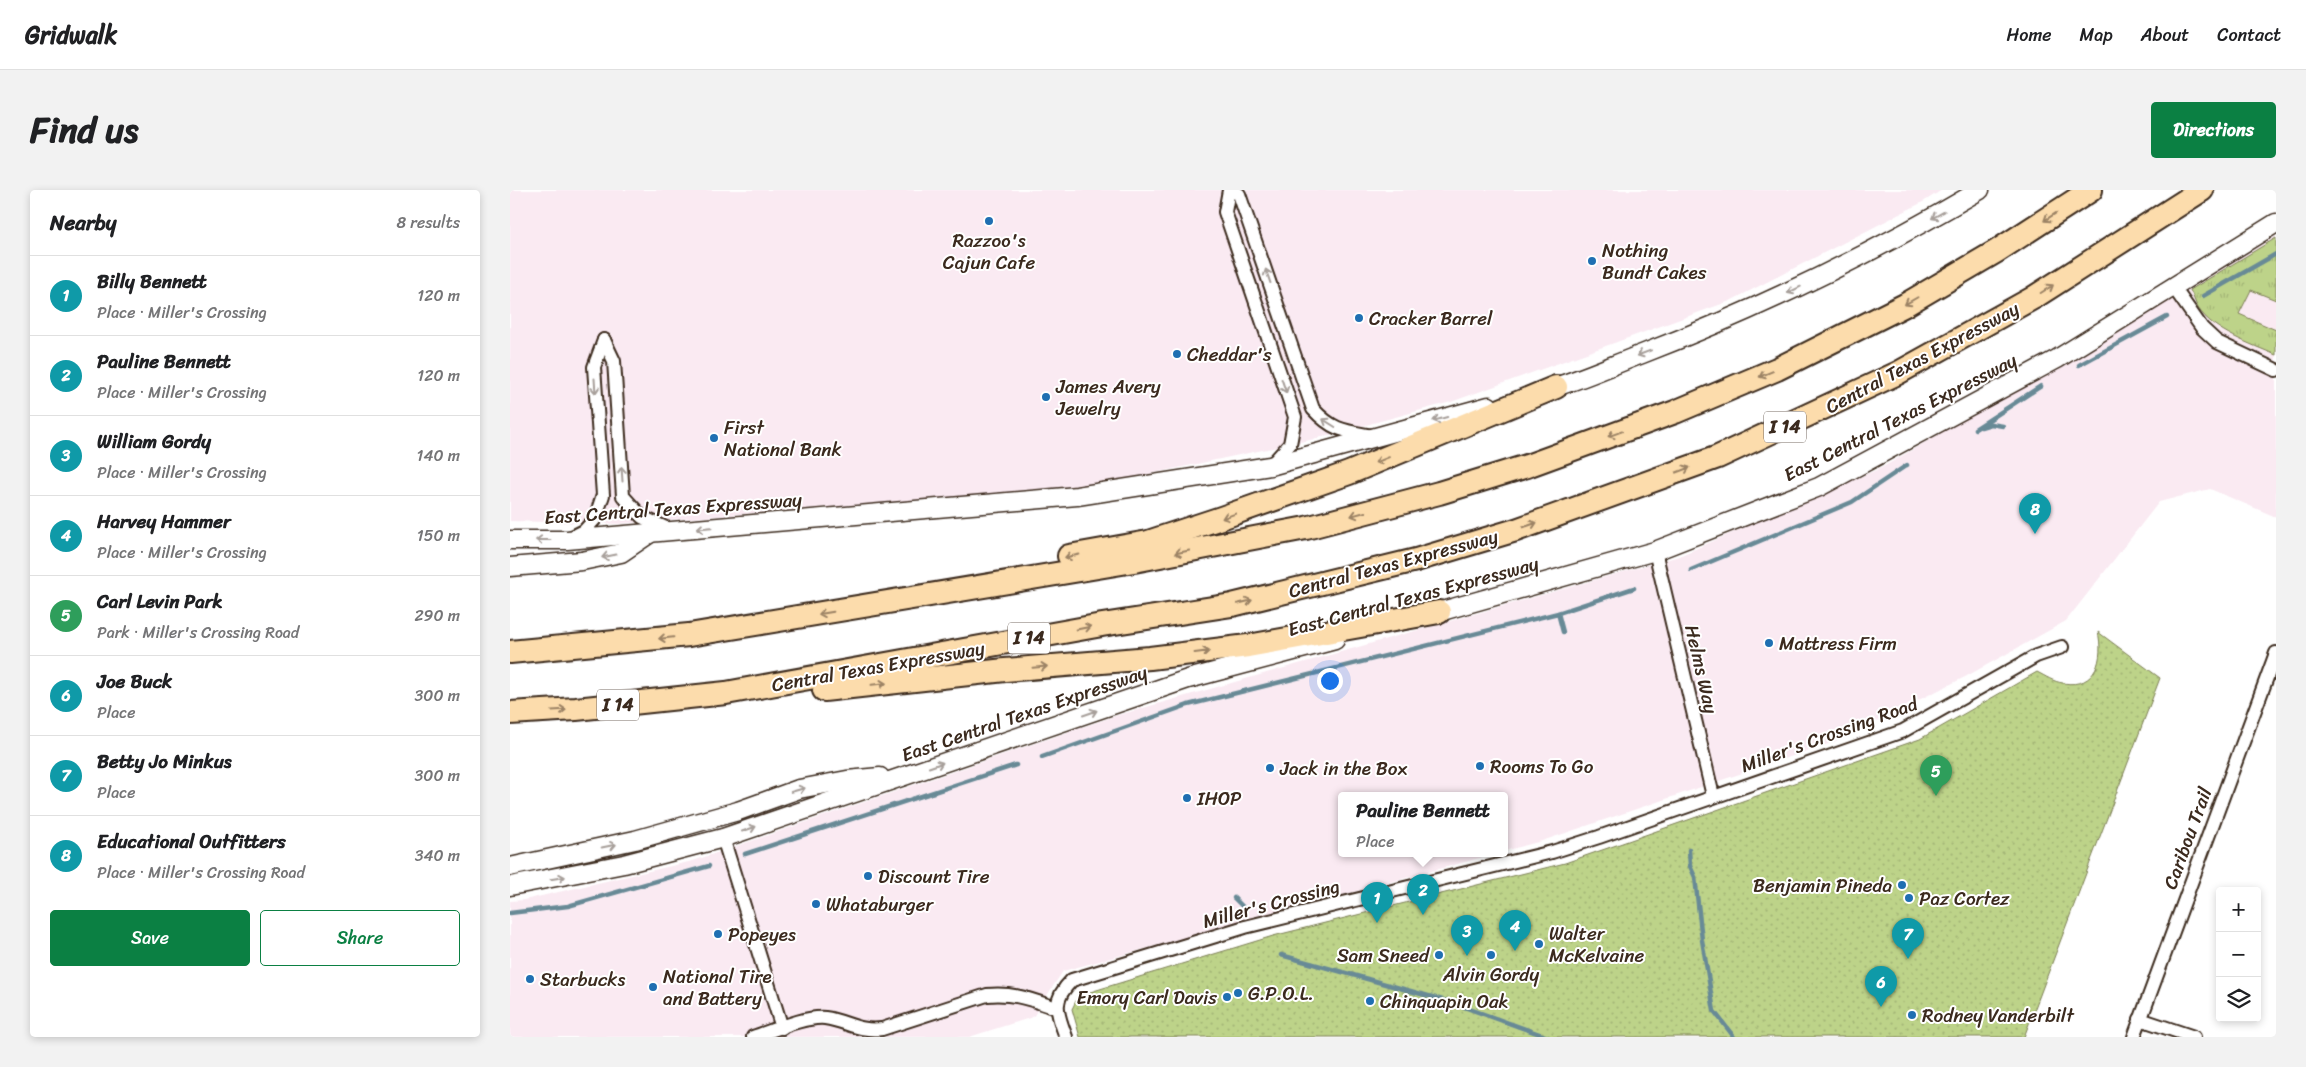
<!DOCTYPE html>
<html lang="en">
<head>
<meta charset="utf-8">
<style>
	:root { --surface:#fff; --page:#f2f2f2; --text:#202124; --muted:#757577; --line:#e0e0e0; --accent:#0b8043 }
	body { margin:0; font-family:Sriracha,sans-serif; background:var(--page); color:var(--text) }
	.controls { position:absolute; right:15px; bottom:15px; display:grid; overflow:hidden; border-radius:5px; box-shadow:0 2px 8px #0003 }
	.controls button { width:45px; height:45px; display:grid; place-items:center; padding:0; border:0; border-bottom:1px solid var(--line); background:var(--surface); color:var(--text); font:25px sans-serif }
	.you { position:absolute; left:819px; top:490px; width:18px; height:18px; margin:-12px; border:4px solid #fff; border-radius:50%; background:#1a73e8; box-shadow:0 0 0 8px #1a73e833 }
	.badge { display:grid; place-items:center; width:32px; height:32px; border-radius:50%; background:var(--accent); color:#fff; font-size:16px; font-weight:700 }
	.pin { position:absolute; translate:-50% -41px; filter:drop-shadow(0 1px 2px #0008) }
	.pin::after { content:''; position:absolute; top:26px; width:18px; height:15px; background:inherit; clip-path:polygon(0 0,100% 0,50% 100%) }
	.popup { position:absolute; left:828px; top:602px; width:170px; height:65px; box-sizing:border-box; display:grid; place-content:center; border-radius:5px; background:var(--surface); filter:drop-shadow(0 1px 4px #0005); font-size:16px; white-space:nowrap; color:var(--muted) }
	.popup b { font-size:19px; color:var(--text) }
	.popup::after { content:''; position:absolute; left:50%; top:100%; margin-left:-10px; border:10px solid transparent; border-top-color:var(--surface) }
	.list { margin:0; padding:0; list-style:none }
	h2 { display:flex; justify-content:space-between; align-items:center; height:65px; margin:0; padding:0 20px; font-size:21px }
	h2 small { font-size:16px; font-weight:400; color:var(--muted) }
	.list li { display:grid; grid-template-columns:32px 1fr auto; gap:15px; align-items:center; box-sizing:border-box; height:80px; padding:0 20px; border-top:1px solid var(--line) }
	.list b { display:block; font-size:19px; white-space:nowrap }
	.list p { margin:0; font-size:16px; white-space:nowrap; color:var(--muted) }
	.list em { font-size:16px; font-style:normal; color:var(--muted) }
	.actions { display:flex; gap:10px; padding:15px 20px }
	.actions a { flex:1; padding:11px 0; border:1px solid var(--accent); border-radius:5px; text-align:center; font-size:18px; color:var(--accent) }
	.actions .main { background:var(--accent); color:#fff }
	.icon { flex:none; width:28px; height:28px; fill:none; stroke:currentColor; stroke-width:2; stroke-linecap:round; stroke-linejoin:round }
	.map { position:relative; flex:none; width:1766px; height:847px; overflow:hidden; border-radius:5px }
	header { display:flex; align-items:center; gap:30px; box-sizing:border-box; height:70px; padding:0 25px; background:var(--surface); border-bottom:1px solid var(--line) }
	header strong { font-size:24px }
	nav { display:flex; gap:28px; margin-inline-start:auto; font-size:18px }
	.intro { display:flex; align-items:center; justify-content:space-between; box-sizing:border-box; height:120px; padding:0 30px }
	h1 { margin:0; font-size:35px }
	.button { padding:12px 22px; border-radius:5px; background:var(--accent); color:#fff; font-size:18px; font-weight:700 }
	main { display:flex; gap:30px; padding:0 30px }
	aside { flex:1; background:var(--surface); border-radius:5px; box-shadow:0 2px 8px #0003 }
	.map>svg:first-child { display:block }
	.built { fill:#faeaf2 }
	.grass { fill:url(#grass-tufts); stroke:#7c7e54 }
	.park { fill:url(#park-dots); stroke:#7c7e54 }
	.lines { fill:none; stroke-linecap:round; stroke-linejoin:round }
	.stream { stroke:#678a96; stroke-width:4.5 }
	.street-casing { stroke:#3b2a1e; stroke-width:16 }
	.secondary-casing { stroke:#3b2a1e; stroke-width:21 }
	.highway-casing { stroke:#3b2a1e; stroke-width:26 }
	.street { stroke:#fff; stroke-width:12 }
	.secondary { stroke:#fff; stroke-width:18 }
	.highway { stroke:#fcdcac; stroke-width:22 }
	.oneway { stroke:#a79f9a }
	.oneway2 { stroke:#9c8365 }
	.poi-dot { fill:#1f6fb2; stroke:#fff; stroke-width:2 }
	.labels { text-anchor:middle; stroke-width:4; stroke-linejoin:round; paint-order:stroke }
	.shield { fill:#fff; stroke:#766a62; stroke-width:1 }
	.shield-label { font-size:18px; font-weight:bold; fill:#3b2a1e }
	.poi-label { font-size:19px; fill:#3b2a1e; stroke:#fff; text-anchor:start }
	.street-label { font-size:19px; fill:#3b2a1e; stroke:#fff }
</style>
</head>
<body>
<header>
<strong>Gridwalk</strong>
<nav><a>Home</a><a>Map</a><a>About</a><a>Contact</a></nav>
</header>
<div class="intro"><h1>Find us</h1><a class="button">Directions</a></div>
<main>
<aside>
<h2>Nearby<small>8 results</small></h2>
<ul class="list">
<li><span class="badge" style="background:#0f9aa8">1</span><div><b>Billy Bennett</b><p>Place · Miller's Crossing</p></div><em>120 m</em></li>
<li><span class="badge" style="background:#0f9aa8">2</span><div><b>Pauline Bennett</b><p>Place · Miller's Crossing</p></div><em>120 m</em></li>
<li><span class="badge" style="background:#0f9aa8">3</span><div><b>William Gordy</b><p>Place · Miller's Crossing</p></div><em>140 m</em></li>
<li><span class="badge" style="background:#0f9aa8">4</span><div><b>Harvey Hammer</b><p>Place · Miller's Crossing</p></div><em>150 m</em></li>
<li><span class="badge" style="background:#2e9e5b">5</span><div><b>Carl Levin Park</b><p>Park · Miller's Crossing Road</p></div><em>290 m</em></li>
<li><span class="badge" style="background:#0f9aa8">6</span><div><b>Joe Buck</b><p>Place</p></div><em>300 m</em></li>
<li><span class="badge" style="background:#0f9aa8">7</span><div><b>Betty Jo Minkus</b><p>Place</p></div><em>300 m</em></li>
<li><span class="badge" style="background:#0f9aa8">8</span><div><b>Educational Outfitters</b><p>Place · Miller's Crossing Road</p></div><em>340 m</em></li>
</ul>
<div class="actions"><a class="main">Save</a><a>Share</a></div>
</aside>
<div class="map">
<svg width="1766" height="847" viewBox="0 0 1766 847">
	<defs>
		<pattern id="grass-tufts" width="24" height="20" patternUnits="userSpaceOnUse" patternTransform="scale(1.25)"><rect width="24" height="20" fill="#bdd389"/><path d="M3 7l-1-3M5 7V3M7 7l1-3M15 17l-1-3M17 17v-4M19 17l1-3" fill="none" stroke="#a3b576"/></pattern>
		<pattern id="park-dots" width="8" height="8" patternUnits="userSpaceOnUse" patternTransform="scale(1.25)"><rect width="8" height="8" fill="#bdd389"/><path d="M2 2h.1M6 6h.1" fill="none" stroke="#a3b576" stroke-width="1.8" stroke-linecap="round"/></pattern>
	</defs>
	<rect width="100%" height="100%" fill="#fff"/>
	<filter id="ink" filterUnits="userSpaceOnUse"><feTurbulence type="fractalNoise" baseFrequency=".02" numOctaves="2"/><feDisplacementMap in="SourceGraphic" scale="10" xChannelSelector="R" yChannelSelector="G"/><feConvolveMatrix kernelMatrix="1 2 1 2 8 2 1 2 1" color-interpolation-filters="sRGB"/></filter>
	<g filter="url(#ink)">
		<g class="built">
			<polygon points="0,0 1432,0 1413,12 1220,111 941,212 800,250 583,296 108,334 0,331"/>
			<polygon points="1766,46 1766,327 1700,299 1649,312 1556,431 1455,487 1324,552 1032,651 994,661 994,606 832,606 832,664 984,664 553,781 523,827 459,847 0,847 0,711 14,710 183,671 605,526 1169,366 1373,277"/>
		</g>
		<path class="grass" d="M 1766,48 L 1766,110 L 1741,100 L 1729,124 L 1766,140 L 1766,165 C 1741,154 1704,142 1688,118 C 1685,113 1683,105 1680,100 Z"/>
		<path class="park" d="M 1588,442 L 1650,488 L 1514,847 L 570,847 L 562,819 L 568,807 L 577,803 L 763,746 L 1055,673 L 1410,549 L 1527,482 C 1535,486 1544,492 1553,493 C 1587,499 1594,468 1588,442 Z"/>
		<g class="lines">
			<g class="stream">
				<polyline points="1693,106 1766,64"/>
				<polyline points="1569,175 1657,127"/>
				<polyline points="1471,237 1481,234 1493,236"/>
				<polyline points="1465,239 1531,196"/>
				<polyline points="1181,380 1342,312 1397,275"/>
				<polyline points="1048,423 1053,442"/>
				<polyline points="532,567 678,515 1048,423 1124,398"/>
				<polyline points="1179,660 1180,676 1185,687 1192,750 1204,821 1224,847"/>
				<polyline points="235,664 506,575"/>
				<polyline points="724,708 732,716"/>
				<polyline points="0,723 58,716 199,676"/>
				<polyline points="771,765 940,812 1038,847"/>
			</g>
			<defs>
				<g id="street">
					<polyline points="719,0 715,22 785,227 780,254 761,275"/>
					<path d="M 720,0 L 729,4 L 803,219 C 823,241 835,241 863,246"/>
					<polyline points="1662,95 1692,138 1707,152 1766,180"/>
					<polyline points="94,150 104,171 113,306 132,327 160,340"/>
					<polyline points="60,348 74,341 85,329 93,305 84,177 94,150"/>
					<polyline points="1145,361 1203,606"/>
					<polyline points="213,648 272,838"/>
					<polyline points="1630,829 1684,847"/>
					<path d="M 243,847 C 262,841 295,826 315,828 C 337,831 348,842 372,839 L 477,805 C 503,802 522,810 546,818"/>
					<path d="M 556,847 C 547,822 541,811 562,790 L 735,737 L 1042,662 L 1089,647 L 1393,541 L 1526,466 L 1552,457"/>
					<polyline points="1624,847 1766,463"/>
				</g>
				<g id="secondary">
					<path d="M 1035,200 C 1068,191 1100,176 1132,164 C 1249,119 1362,64 1470,0"/>
					<polyline points="0,350 57,350 567,306 760,276 979,216"/>
					<polyline points="0,377 72,371 111,363 139,344"/>
					<polyline points="918,425 1145,361 1309,297 1547,169 1766,33"/>
					<polyline points="0,677 125,650 228,621 289,599 337,590 370,587"/>
					<polyline points="0,696 114,674 213,648 678,489 825,450"/>
				</g>
				<g id="highway">
					<polyline points="559,366 638,352 711,328 839,283 1046,197"/>
					<polyline points="0,462 179,445 624,371 796,338 929,303 1017,276 1165,222 1267,179 1395,115 1487,61 1581,0"/>
					<polyline points="314,500 495,480 640,468 738,456 929,422"/>
					<polyline points="0,523 66,519 216,503 592,435 722,415 906,370 1006,340 1208,267 1388,183 1523,108 1692,0"/>
				</g>
			</defs>
			<use href="#street" class="street-casing"/>
			<use href="#secondary" class="secondary-casing"/>
			<use href="#highway" class="highway-casing"/>
			<use href="#street" class="street"/>
			<use href="#secondary" class="secondary"/>
			<use href="#highway" class="highway"/>
		</g>
		<defs><path id="oneway-shaft" d="M-6 0H5M1.5-3L5.5 0L1.5 3" fill="none" stroke-width="1.6" stroke-linecap="round" stroke-linejoin="round" transform="scale(1.25)"/></defs>
		<g class="oneway">
			<use href="#oneway-shaft" transform="translate(1428 25) rotate(151)"/>
			<use href="#oneway-shaft" transform="translate(758 86) rotate(-109)"/>
			<use href="#oneway-shaft" transform="translate(1284 100) rotate(154)"/>
			<use href="#oneway-shaft" transform="translate(1134 163) rotate(159)"/>
			<use href="#oneway-shaft" transform="translate(85 196) rotate(86)"/>
			<use href="#oneway-shaft" transform="translate(774 196) rotate(71)"/>
			<use href="#oneway-shaft" transform="translate(930 229) rotate(165)"/>
			<use href="#oneway-shaft" transform="translate(819 233) rotate(-148)"/>
			<use href="#oneway-shaft" transform="translate(112 284) rotate(-94)"/>
			<use href="#oneway-shaft" transform="translate(194 338) rotate(175)"/>
			<use href="#oneway-shaft" transform="translate(33 350) rotate(-180)"/>
			<use href="#oneway-shaft" transform="translate(99 366) rotate(169)"/>
			<use href="#oneway-shaft" transform="translate(580 523) rotate(-19)"/>
			<use href="#oneway-shaft" transform="translate(426 575) rotate(-19)"/>
			<use href="#oneway-shaft" transform="translate(288 600) rotate(-16)"/>
			<use href="#oneway-shaft" transform="translate(239 639) rotate(-19)"/>
			<use href="#oneway-shaft" transform="translate(99 656) rotate(-12)"/>
			<use href="#oneway-shaft" transform="translate(48 688) rotate(-10)"/>
		</g>
		<g class="oneway2">
			<use href="#oneway-shaft" transform="translate(1540 27) rotate(147)"/>
			<use href="#oneway-shaft" transform="translate(1537 99) rotate(-32)"/>
			<use href="#oneway-shaft" transform="translate(1401 111) rotate(150)"/>
			<use href="#oneway-shaft" transform="translate(1256 184) rotate(157)"/>
			<use href="#oneway-shaft" transform="translate(1105 244) rotate(160)"/>
			<use href="#oneway-shaft" transform="translate(872 270) rotate(158)"/>
			<use href="#oneway-shaft" transform="translate(1173 280) rotate(-21)"/>
			<use href="#oneway-shaft" transform="translate(848 324) rotate(165)"/>
			<use href="#oneway-shaft" transform="translate(719 326) rotate(160)"/>
			<use href="#oneway-shaft" transform="translate(1020 335) rotate(-19)"/>
			<use href="#oneway-shaft" transform="translate(672 362) rotate(169)"/>
			<use href="#oneway-shaft" transform="translate(562 366) rotate(169)"/>
			<use href="#oneway-shaft" transform="translate(735 412) rotate(-14)"/>
			<use href="#oneway-shaft" transform="translate(316 423) rotate(170)"/>
			<use href="#oneway-shaft" transform="translate(574 438) rotate(-11)"/>
			<use href="#oneway-shaft" transform="translate(156 448) rotate(174)"/>
			<use href="#oneway-shaft" transform="translate(692 462) rotate(-7)"/>
			<use href="#oneway-shaft" transform="translate(530 477) rotate(-5)"/>
			<use href="#oneway-shaft" transform="translate(369 494) rotate(-6)"/>
			<use href="#oneway-shaft" transform="translate(49 520) rotate(-3)"/>
		</g>
	</g>
	<g class="poi-dot">
		<circle cx="479" cy="31" r="5"/>
		<circle cx="1082" cy="71" r="5"/>
		<circle cx="849" cy="128" r="5"/>
		<circle cx="667" cy="164" r="5"/>
		<circle cx="536" cy="207" r="5"/>
		<circle cx="204" cy="248" r="5"/>
		<circle cx="1259" cy="453" r="5"/>
		<circle cx="970" cy="576" r="5"/>
		<circle cx="760" cy="578" r="5"/>
		<circle cx="677" cy="608" r="5"/>
		<circle cx="358" cy="686" r="5"/>
		<circle cx="1392" cy="695" r="5"/>
		<circle cx="1399" cy="708" r="5"/>
		<circle cx="306" cy="714" r="5"/>
		<circle cx="208" cy="744" r="5"/>
		<circle cx="1029" cy="754" r="5"/>
		<circle cx="929" cy="765" r="5"/>
		<circle cx="981" cy="765" r="5"/>
		<circle cx="20" cy="789" r="5"/>
		<circle cx="143" cy="797" r="5"/>
		<circle cx="728" cy="803" r="5"/>
		<circle cx="717" cy="807" r="5"/>
		<circle cx="860" cy="811" r="5"/>
		<circle cx="1402" cy="825" r="5"/>
	</g>
	<g class="labels">
		<g class="shield">
			<rect x="1254" y="221.5" width="42" height="31" rx="4"/>
			<rect x="498" y="432.5" width="42" height="31" rx="4"/>
			<rect x="87" y="499.5" width="42" height="31" rx="4"/>
		</g>
		<g class="shield-label">
			<text x="1275" y="243">I 14</text>
			<text x="519" y="454">I 14</text>
			<text x="108" y="521">I 14</text>
		</g>
		<g class="poi-label">
			<text x="479" y="57" text-anchor="middle">Razzoo's<tspan x="479" dy="22">Cajun Cafe</tspan></text>
			<text x="1092" y="67">Nothing<tspan x="1092" dy="22">Bundt Cakes</tspan></text>
			<text x="859" y="135">Cracker Barrel</text>
			<text x="677" y="171">Cheddar's</text>
			<text x="546" y="203">James Avery<tspan x="546" dy="22">Jewelry</tspan></text>
			<text x="214" y="244">First<tspan x="214" dy="22">National Bank</tspan></text>
			<text x="1269" y="460">Mattress Firm</text>
			<text x="980" y="583">Rooms To Go</text>
			<text x="770" y="585">Jack in the Box</text>
			<text x="687" y="615">IHOP</text>
			<text x="368" y="693">Discount Tire</text>
			<text x="1382" y="702" text-anchor="end">Benjamin Pineda</text>
			<text x="1409" y="715">Paz Cortez</text>
			<text x="316" y="721">Whataburger</text>
			<text x="1039" y="750">Walter<tspan x="1039" dy="22">McKelvaine</tspan></text>
			<text x="218" y="751">Popeyes</text>
			<text x="919" y="772" text-anchor="end">Sam Sneed</text>
			<text x="981" y="791" text-anchor="middle">Alvin Gordy</text>
			<text x="153" y="793">National Tire<tspan x="153" dy="22">and Battery</tspan></text>
			<text x="30" y="796">Starbucks</text>
			<text x="738" y="810">G.P.O.L.</text>
			<text x="707" y="814" text-anchor="end">Emory Carl Davis</text>
			<text x="870" y="818">Chinquapin Oak</text>
			<text x="1412" y="832">Rodney Vanderbilt</text>
		</g>
		<g class="street-label">
			<text transform="translate(1412 167) rotate(-28)" y="7">Central Texas Expressway</text>
			<text transform="translate(1390 227) rotate(-27)" y="7">East Central Texas Expressway</text>
			<text transform="translate(163 318) rotate(-4)" y="7">East Central Texas Expressway</text>
			<text transform="translate(883 373) rotate(-15)" y="7">Central Texas Expressway</text>
			<text transform="translate(903 406) rotate(-15)" y="7">East Central Texas Expressway</text>
			<text transform="translate(368 476) rotate(-10)" y="7">Central Texas Expressway</text>
			<text transform="translate(1192 479) rotate(77)" y="7">Helms Way</text>
			<text transform="translate(514 523) rotate(-19)" y="7">East Central Texas Expressway</text>
			<text transform="translate(1319 544) rotate(-20)" y="7">Miller's Crossing Road</text>
			<text transform="translate(1677 648) rotate(-70)" y="7">Caribou Trail</text>
			<text transform="translate(761 713) rotate(-15)" y="7">Miller's Crossing</text>
		</g>
	</g>
</svg>
<div class="controls">
<button>+</button>
<button>−</button>
<button><svg class="icon" aria-label="layers" viewBox="0 0 24 24"><path d="M12 4l9 5-9 5-9-5zM3 14l9 5 9-5"/></svg></button>
</div>
<div class="you"></div>
<div class="pin badge" style="left:867px;top:733px;background:#0f9aa8">1</div>
<div class="pin badge" style="left:913px;top:725px;background:#0f9aa8">2</div>
<div class="popup"><b>Pauline Bennett</b>Place</div>
<div class="pin badge" style="left:957px;top:766px;background:#0f9aa8">3</div>
<div class="pin badge" style="left:1005px;top:761px;background:#0f9aa8">4</div>
<div class="pin badge" style="left:1426px;top:606px;background:#2e9e5b">5</div>
<div class="pin badge" style="left:1371px;top:817px;background:#0f9aa8">6</div>
<div class="pin badge" style="left:1398px;top:769px;background:#0f9aa8">7</div>
<div class="pin badge" style="left:1525px;top:344px;background:#0f9aa8">8</div>
</div>
</main>
</body>
</html>
